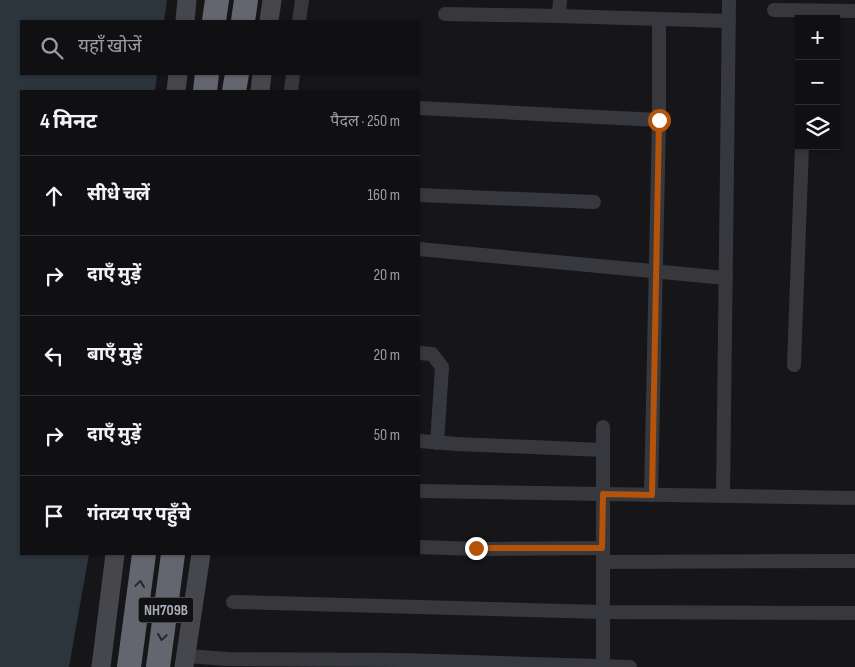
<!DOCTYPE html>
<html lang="hi">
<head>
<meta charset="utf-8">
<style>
	:root { --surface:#101012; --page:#19191b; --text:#f1f3f6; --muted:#9c9d9f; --line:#303032 }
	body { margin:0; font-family:"Sofia Sans Condensed","Noto Sans Devanagari",sans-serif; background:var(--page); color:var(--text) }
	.controls { position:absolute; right:15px; top:15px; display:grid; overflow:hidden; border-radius:0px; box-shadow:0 1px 4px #0004 }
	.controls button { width:45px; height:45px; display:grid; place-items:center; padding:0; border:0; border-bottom:1px solid var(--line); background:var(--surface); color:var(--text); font:25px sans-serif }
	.stop { position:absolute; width:15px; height:15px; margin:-11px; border:4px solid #b45309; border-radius:50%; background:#fff }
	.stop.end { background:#b45309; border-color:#fff; box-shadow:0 1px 5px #0008 }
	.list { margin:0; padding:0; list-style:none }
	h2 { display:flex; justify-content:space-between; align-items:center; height:65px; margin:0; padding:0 20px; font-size:21px }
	h2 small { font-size:16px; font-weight:400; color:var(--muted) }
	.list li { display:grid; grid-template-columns:32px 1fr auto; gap:15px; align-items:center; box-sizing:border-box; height:80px; padding:0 20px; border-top:1px solid var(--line) }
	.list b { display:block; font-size:19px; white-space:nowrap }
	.list em { font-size:16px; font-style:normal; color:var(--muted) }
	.icon { flex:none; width:28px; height:28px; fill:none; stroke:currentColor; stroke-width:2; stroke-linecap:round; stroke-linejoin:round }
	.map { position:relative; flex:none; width:855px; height:667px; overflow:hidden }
	.search { position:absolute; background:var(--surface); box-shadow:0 1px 4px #0004; left:20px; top:20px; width:400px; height:55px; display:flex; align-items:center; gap:12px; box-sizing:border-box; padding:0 18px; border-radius:0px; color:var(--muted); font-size:19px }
	.panel { position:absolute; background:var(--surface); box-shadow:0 1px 4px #0004; left:20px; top:90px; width:400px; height:465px; border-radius:0px }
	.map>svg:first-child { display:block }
	.water { fill:#2c353c }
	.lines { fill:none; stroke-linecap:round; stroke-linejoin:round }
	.street { stroke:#37383d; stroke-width:14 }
	.secondary { stroke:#45474d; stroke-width:19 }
	.highway { stroke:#63666e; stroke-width:24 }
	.oneway { stroke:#26262a }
	.route { stroke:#b45309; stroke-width:6 }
	.labels { text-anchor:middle; stroke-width:5; stroke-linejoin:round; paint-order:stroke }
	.shield { fill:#111113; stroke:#7b7e86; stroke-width:1 }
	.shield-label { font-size:15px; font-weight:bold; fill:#a8adb8 }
</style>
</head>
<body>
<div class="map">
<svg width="855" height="667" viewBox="0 0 855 667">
	<rect width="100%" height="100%" fill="#161618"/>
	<polygon class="water" points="0,0 167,0 164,21 21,21 21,74 157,74 155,91 21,91 21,554 89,554 69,667 0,667"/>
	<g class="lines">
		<g class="street">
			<polyline points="560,0 559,16 729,21"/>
			<polyline points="774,10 855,11"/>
			<polyline points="445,14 559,16"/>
			<polyline points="299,21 302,0"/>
			<polyline points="291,91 293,74"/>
			<polyline points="419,108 659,120"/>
			<polyline points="419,195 594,202"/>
			<polyline points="419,249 726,278"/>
			<polyline points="419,353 432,354 442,367 437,443"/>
			<polyline points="794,365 802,146"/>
			<polyline points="603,427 603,667"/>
			<polyline points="419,441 457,444 603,450"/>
			<polyline points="419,491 855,498"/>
			<polyline points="651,495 659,120 659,19"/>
			<polyline points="723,496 729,0"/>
			<polyline points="419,547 476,549 602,548"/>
			<polyline points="603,562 855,561"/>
			<polyline points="233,602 603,612 855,613"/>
			<polyline points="186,656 228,659 402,660 630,667"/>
		</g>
		<g class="secondary">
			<polyline points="185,21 187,0"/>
			<polyline points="269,21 272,0"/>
			<polyline points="176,91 178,74"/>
			<polyline points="260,91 262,74"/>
			<polyline points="101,667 115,554"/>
			<polyline points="184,667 201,554"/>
		</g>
		<g class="highway">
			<polyline points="214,21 217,0"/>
			<polyline points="243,21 246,0"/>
			<polyline points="205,91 207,74"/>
			<polyline points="234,91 237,74"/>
			<polyline points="129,667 144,554"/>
			<polyline points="158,667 173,554"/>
		</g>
	</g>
	<defs><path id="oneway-chevron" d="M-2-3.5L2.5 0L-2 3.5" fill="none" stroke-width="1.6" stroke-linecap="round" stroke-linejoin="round" transform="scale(1.25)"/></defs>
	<g class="oneway">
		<use href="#oneway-chevron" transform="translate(140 584) rotate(-82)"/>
		<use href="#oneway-chevron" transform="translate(162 637) rotate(98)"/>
	</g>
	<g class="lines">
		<polyline class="route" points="476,548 602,548 603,494 652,495 659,120"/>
	</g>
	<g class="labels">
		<rect class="shield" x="138.5" y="597.5" width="55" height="25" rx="4"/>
		<g class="shield-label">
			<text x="166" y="615">NH709B</text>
		</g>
	</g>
</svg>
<div class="controls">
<button>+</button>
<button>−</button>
<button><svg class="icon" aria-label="layers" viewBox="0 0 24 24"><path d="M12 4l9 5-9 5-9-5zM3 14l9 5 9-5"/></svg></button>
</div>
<div class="stop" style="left:659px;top:120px"></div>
<div class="stop end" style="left:476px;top:548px"></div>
<div class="search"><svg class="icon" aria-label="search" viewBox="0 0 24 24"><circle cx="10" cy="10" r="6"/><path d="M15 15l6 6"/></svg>यहाँ खोजें</div>
<section class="panel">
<h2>4 मिनट<small>पैदल · 250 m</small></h2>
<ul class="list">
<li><svg class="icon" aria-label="ahead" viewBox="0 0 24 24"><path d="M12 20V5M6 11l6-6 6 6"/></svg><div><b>सीधे चलें</b></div><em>160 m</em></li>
<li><svg class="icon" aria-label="right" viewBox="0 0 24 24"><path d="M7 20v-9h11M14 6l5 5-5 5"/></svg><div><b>दाएँ मुड़ें</b></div><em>20 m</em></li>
<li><svg class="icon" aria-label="left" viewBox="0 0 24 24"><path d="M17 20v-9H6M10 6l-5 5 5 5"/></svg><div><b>बाएँ मुड़ें</b></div><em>20 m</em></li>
<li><svg class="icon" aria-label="right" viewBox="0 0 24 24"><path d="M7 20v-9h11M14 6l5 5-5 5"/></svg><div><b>दाएँ मुड़ें</b></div><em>50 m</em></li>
<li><svg class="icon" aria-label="arrive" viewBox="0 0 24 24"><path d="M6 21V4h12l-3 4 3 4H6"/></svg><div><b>गंतव्य पर पहुँचे</b></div></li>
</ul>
</section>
</div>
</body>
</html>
